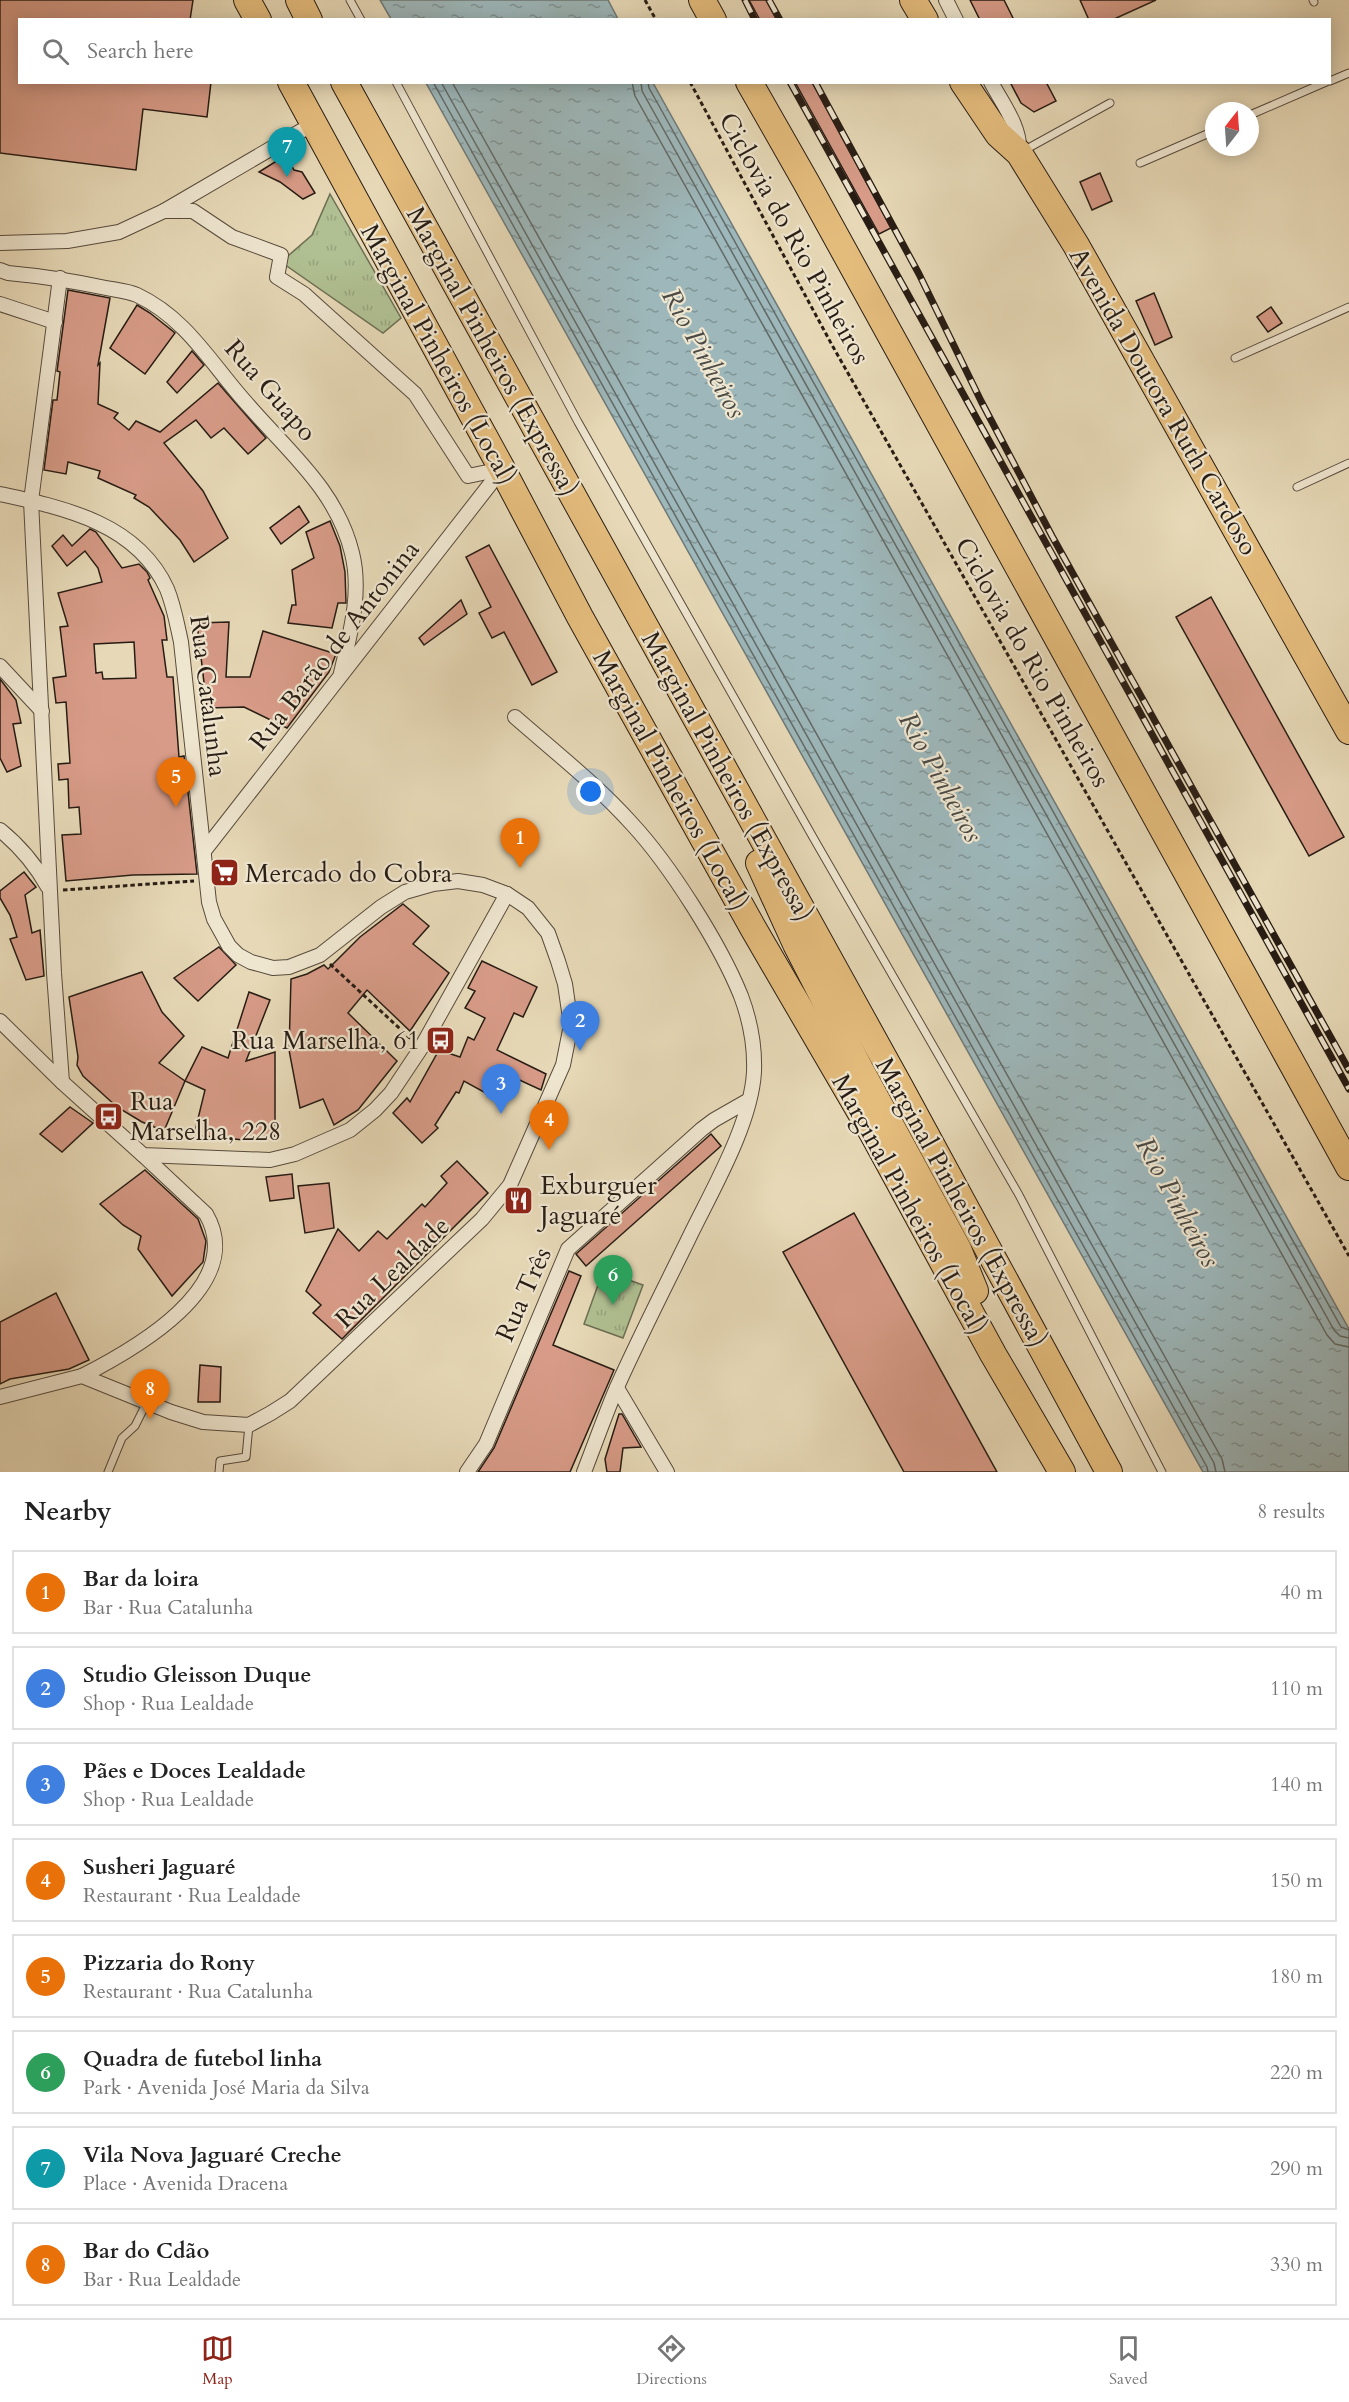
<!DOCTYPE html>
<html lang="en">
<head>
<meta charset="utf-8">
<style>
	:root { --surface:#fff; --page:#f2f2f2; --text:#222; --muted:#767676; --line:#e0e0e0; --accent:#8f2418 }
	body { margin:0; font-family:Cardo,serif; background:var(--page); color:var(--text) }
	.compass { position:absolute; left:1205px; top:102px; width:54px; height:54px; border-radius:50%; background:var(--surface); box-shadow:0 3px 15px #0003; rotate:17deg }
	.you { position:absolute; left:591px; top:792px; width:21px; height:21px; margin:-15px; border:4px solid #fff; border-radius:50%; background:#1a73e8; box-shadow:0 0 0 9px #1a73e833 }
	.badge { display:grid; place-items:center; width:39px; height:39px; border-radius:50%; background:var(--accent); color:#fff; font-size:20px; font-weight:700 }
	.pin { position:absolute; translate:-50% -50px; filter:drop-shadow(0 2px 3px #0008) }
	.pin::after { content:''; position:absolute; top:32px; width:21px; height:18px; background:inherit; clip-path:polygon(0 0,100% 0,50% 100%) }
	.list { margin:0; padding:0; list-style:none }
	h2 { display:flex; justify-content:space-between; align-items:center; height:78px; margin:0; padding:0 24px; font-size:26px }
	h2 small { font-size:20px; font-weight:400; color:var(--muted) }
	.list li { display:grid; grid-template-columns:39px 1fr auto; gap:18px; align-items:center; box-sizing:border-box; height:84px; margin:0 12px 12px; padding:0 12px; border:2px solid var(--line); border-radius:0px }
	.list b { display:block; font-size:22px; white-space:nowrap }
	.list p { margin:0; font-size:20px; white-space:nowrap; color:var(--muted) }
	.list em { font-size:20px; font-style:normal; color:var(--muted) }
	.icon { flex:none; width:33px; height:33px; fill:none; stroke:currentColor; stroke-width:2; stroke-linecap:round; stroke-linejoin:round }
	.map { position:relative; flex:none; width:1349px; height:1472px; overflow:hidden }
	.search { position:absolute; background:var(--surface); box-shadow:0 3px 15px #0003; left:18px; right:18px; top:18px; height:66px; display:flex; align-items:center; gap:15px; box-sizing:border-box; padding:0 21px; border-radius:0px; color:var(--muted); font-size:22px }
	.sheet { height:846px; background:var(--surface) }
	nav { display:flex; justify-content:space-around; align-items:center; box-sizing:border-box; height:84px; border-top:2px solid var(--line); background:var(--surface); font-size:16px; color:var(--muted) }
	nav a { display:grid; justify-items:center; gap:3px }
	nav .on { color:var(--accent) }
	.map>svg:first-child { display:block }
	.park { fill:url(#park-tufts); stroke:#6c6e53; stroke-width:1.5 }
	.water { fill:url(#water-ripples); stroke:#6e7978; stroke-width:1.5 }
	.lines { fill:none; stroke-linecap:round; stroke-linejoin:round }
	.shore { stroke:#626a67; stroke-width:1.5 }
	.building { fill:#d79b87; stroke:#271c14; stroke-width:1.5; fill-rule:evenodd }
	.lane-casing { stroke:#574b3d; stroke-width:9 }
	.street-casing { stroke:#574b3d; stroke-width:16 }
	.highway-casing { stroke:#271c14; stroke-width:28 }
	.path { stroke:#271c14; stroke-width:3; stroke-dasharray:4.5 3; stroke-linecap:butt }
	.lane { stroke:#efe6d0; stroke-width:7 }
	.street { stroke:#efe6d0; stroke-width:14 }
	.highway { stroke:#e4bc7c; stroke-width:26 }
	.rail-casing { stroke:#271c14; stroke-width:7 }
	.rail { stroke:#efe6d0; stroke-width:4.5; stroke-dasharray:14; stroke-linecap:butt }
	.labels { text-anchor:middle; stroke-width:4.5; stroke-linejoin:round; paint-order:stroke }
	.street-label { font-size:26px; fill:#271c14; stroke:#efe6d0 }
	.poi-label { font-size:26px; fill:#271c14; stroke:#efe6d0; text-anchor:start }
	.water-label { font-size:27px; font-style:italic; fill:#4a4a46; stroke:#efe6d0 }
</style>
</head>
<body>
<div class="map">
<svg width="1349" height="1472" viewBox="0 0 1349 1472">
	<defs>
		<pattern id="park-tufts" width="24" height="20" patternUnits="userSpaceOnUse" patternTransform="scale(1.5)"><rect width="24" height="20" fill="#b0c092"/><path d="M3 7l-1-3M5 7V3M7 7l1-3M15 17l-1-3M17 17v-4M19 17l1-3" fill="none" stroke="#97a47d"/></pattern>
		<pattern id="water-ripples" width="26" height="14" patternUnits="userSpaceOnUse" patternTransform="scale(1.5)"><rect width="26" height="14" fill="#9db7ba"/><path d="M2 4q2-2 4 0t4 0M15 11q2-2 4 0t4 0" fill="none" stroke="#809496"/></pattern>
	</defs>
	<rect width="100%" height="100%" fill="#e7d9b7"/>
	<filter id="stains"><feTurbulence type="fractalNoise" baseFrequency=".00333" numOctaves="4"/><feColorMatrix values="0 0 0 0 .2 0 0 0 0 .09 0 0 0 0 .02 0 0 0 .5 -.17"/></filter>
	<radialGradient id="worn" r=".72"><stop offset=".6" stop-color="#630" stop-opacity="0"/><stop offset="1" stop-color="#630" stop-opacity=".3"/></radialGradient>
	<g class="park">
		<polygon points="330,194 401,318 383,333 281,262 312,235"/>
		<polygon points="603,1271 643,1285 623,1338 584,1324"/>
	</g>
	<g class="water">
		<polygon points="380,0 608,0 618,19 391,19"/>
		<polygon points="426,83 653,83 1349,1329 1349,1472 1203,1472"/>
	</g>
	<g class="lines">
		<g class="shore">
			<polyline points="433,82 1207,1467 1208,1472"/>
			<polyline points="441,82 1214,1463 1216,1472"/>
			<polyline points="452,82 1222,1459 1225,1472"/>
			<polyline points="632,82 635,96 1327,1335 1335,1344 1349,1347"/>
			<polyline points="641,82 642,91 1334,1330 1340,1336 1349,1338"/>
			<polyline points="648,82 649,88 1341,1327 1349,1330"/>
		</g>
	</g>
	<g class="building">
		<polygon points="0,0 193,0 190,20 20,20 20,82 211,82 207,117 143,109 136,170 0,153"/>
		<polygon points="749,0 766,0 777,20 760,20"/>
		<polygon points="970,0 1004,0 1014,20 980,20"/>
		<polygon points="1080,0 1156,0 1112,20 1089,20"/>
		<polygon points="795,82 812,82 891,228 879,234"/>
		<polygon points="1010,82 1046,82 1056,101 1034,112 1021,103"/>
		<polygon points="286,155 294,170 302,172 315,193 303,199 280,182 259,172"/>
		<polygon points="1100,173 1112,201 1092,210 1080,182"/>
		<polygon points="68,290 110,298 98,365 100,363 98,404 118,413 114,418 129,430 136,421 160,432 218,383 266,438 248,454 224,428 211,438 196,420 164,443 203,491 228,538 194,562 180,540 149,507 134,498 136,495 98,478 100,471 68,462 66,474 44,470 53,400 57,400 60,372 57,371"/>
		<polygon points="1154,293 1172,337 1155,345 1136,301"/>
		<polygon points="137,305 150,313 175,333 145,374 110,348"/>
		<polygon points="1271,307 1282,323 1268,332 1257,317"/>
		<polygon points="192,351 204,365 177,393 167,382"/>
		<polygon points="299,506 309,522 281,544 270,528"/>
		<polygon points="330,521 340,546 345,572 346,603 338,603 332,628 288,623 292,605 296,605 292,570 314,558 306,532"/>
		<path d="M 90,529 L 96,532 L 122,568 L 139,564 L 147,572 L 150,578 L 148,580 L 164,616 L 167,640 L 162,640 L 167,677 L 173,677 L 179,757 L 184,756 L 197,874 L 133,875 L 66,881 L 62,835 L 81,834 L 79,807 L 69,808 L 68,779 L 59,780 L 58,764 L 70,763 L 66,702 L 56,703 L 53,678 L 66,676 L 60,627 L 68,626 L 58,593 L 102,582 L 98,568 L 85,551 L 67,566 L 52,546 L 63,535 L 72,546 ZM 134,642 L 136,678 L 103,679 L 102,672 L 96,673 L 94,644 Z"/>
		<polygon points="489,545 557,672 532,685 504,632 492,638 479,613 491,607 466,557"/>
		<polygon points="1211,597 1344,837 1309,856 1176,617"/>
		<polygon points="461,600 467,614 424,645 419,638"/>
		<polygon points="229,622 226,677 250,677 263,631 336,654 329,672 287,728 244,707 207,708 197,623"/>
		<polygon points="0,679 16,700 21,723 13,724 21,766 7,772 0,758"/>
		<polygon points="24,872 36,887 25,895 32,933 40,930 44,976 26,980 10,939 17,937 10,915 0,898 0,891"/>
		<polygon points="403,904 429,926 413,944 449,973 410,1031 367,990 348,1013 397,1061 358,1110 334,1125 323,1099 300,1108 289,1050 291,979 307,974 324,965 328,969 360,937"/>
		<polygon points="219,947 236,965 198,1001 174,978"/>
		<polygon points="482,961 537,987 523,1017 514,1013 497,1050 546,1074 541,1090 513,1077 502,1102 464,1081 459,1093 456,1092 435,1125 438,1128 422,1143 393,1113 407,1098 410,1102 439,1050 460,1057 468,1037 474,1040 485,1018 465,1008 475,991 468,988"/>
		<polygon points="142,972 162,1012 184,1036 159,1063 185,1081 164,1131 142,1122 117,1107 83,1076 77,1065 78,1057 69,997"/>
		<polygon points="249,992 270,1000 246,1061 275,1052 275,1136 244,1140 194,1135 205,1090 185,1081 202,1047 228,1058"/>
		<polygon points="70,1107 93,1123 62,1152 40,1134"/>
		<polygon points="711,1134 721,1146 586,1266 576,1254"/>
		<polygon points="457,1161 488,1193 342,1339 313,1313 321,1305 306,1291 338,1229 359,1251 378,1231 387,1239 422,1204 425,1207 447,1183 441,1176"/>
		<polygon points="145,1170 198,1219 206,1241 203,1262 172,1296 138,1249 141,1236 123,1225 100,1204"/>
		<polygon points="292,1174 294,1198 270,1201 266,1177"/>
		<polygon points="329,1183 334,1228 305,1233 298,1186"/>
		<polygon points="854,1213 997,1472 904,1472 783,1252"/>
		<polygon points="569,1271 581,1276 553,1345 614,1370 570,1472 478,1472 494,1448"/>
		<polygon points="56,1293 89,1360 69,1369 10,1379 0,1384 0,1322"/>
		<polygon points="200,1365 221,1367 220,1402 198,1402"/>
		<polygon points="619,1414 622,1414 641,1447 623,1448 620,1472 607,1472 605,1459"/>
	</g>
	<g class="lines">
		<defs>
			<g id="lane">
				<polyline points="350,0 361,20"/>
				<polyline points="1313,0 1314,2"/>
				<polyline points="1330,81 1349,73"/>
				<polyline points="396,82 578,422 814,839 1019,1195 1162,1472"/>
				<polyline points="1250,115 1326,82"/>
				<polyline points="1023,151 1110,103"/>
				<polyline points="1140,163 1214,131"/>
				<polyline points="1235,358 1349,307"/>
				<polyline points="1297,487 1349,463"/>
				<polyline points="108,1472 122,1438 135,1426 147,1402"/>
				<polyline points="219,1472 220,1461 246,1457 249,1425"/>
			</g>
			<g id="street">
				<polyline points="946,0 956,20"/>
				<path d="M 991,82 C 1002,103 1021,127 1019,151"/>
				<polyline points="164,211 193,211 232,237 281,255 277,277 304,294 415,394 468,476 502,469"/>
				<polyline points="0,243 67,241 119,232 164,211 313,124"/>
				<path d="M 0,270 L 8,273 C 41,276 73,281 106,288 C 116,290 128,291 137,295 C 188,319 213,367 249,406 C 289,452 337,491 352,553 C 362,593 350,634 341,673"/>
				<polyline points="60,278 31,501 54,973 62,1082"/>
				<polyline points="0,304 55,322"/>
				<path d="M 0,494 C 64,508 137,523 167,589 C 174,606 177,624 181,642 L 209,902 L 214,919 L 229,946 L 238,955 L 251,962 L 273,968 L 289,967 L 320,955 L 381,907 L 405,892 L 433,884 L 458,881 L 483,885 L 507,894 L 528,908 L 548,933 L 558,961 L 565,984 L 571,1025 L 563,1065 L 510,1185 L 482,1219 L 290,1401 L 271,1413 L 249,1425 L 203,1422 L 171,1412 L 82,1376 L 0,1397"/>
				<polyline points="0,666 42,711"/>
				<path d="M 515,717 C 555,752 597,785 632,824 C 670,865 720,944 741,996 C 750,1020 755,1046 754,1072 C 751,1125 711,1192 688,1240 C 664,1289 639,1338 617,1387 C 605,1415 595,1444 584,1472"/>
				<path d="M 0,830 C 21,847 35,864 48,887"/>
				<polyline points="204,851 502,469"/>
				<polyline points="0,1021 62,1082 143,1155 270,1160 295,1154 350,1130 375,1110 391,1093 421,1048 507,894"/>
				<path d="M 82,1376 C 133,1350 248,1286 206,1214 L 143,1155"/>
				<polyline points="617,1388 667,1472"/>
				<polyline points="467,1472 486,1444 568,1249 702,1129 714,1120 749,1100"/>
			</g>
			<g id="highway">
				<polyline points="247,0 258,20"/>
				<polyline points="299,0 309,20"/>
				<polyline points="702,0 713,20"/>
				<polyline points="913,0 925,20"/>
				<polyline points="291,82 502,469 580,617 753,928 873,1134 993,1354 1062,1472"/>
				<polyline points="344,82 900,1087 1109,1472"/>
				<polyline points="749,82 806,182 1349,1167"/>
				<polyline points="963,82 998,134 1019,153 1076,245 1349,731"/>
				<polyline points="759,863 796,944 860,1069 958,1249 975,1291"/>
			</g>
		</defs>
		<use href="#lane" class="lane-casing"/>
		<use href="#street" class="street-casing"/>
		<use href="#highway" class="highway-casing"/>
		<g class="path">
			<polyline points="645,0 656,20"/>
			<polyline points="690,82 832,345 1349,1256"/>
			<polyline points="63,890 194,881"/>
			<polyline points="330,964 411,1039"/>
		</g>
		<use href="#lane" class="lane"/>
		<use href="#street" class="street"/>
		<use href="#highway" class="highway"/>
		<defs>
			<g id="rail">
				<polyline points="745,0 755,20"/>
				<polyline points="769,0 780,20"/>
				<polyline points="790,82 1349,1089"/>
				<polyline points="815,82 919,274 981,401 1052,536 1349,1070"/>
			</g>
		</defs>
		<use href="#rail" class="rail-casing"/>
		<use href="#rail" class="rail"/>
	</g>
	<defs>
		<symbol id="supermarket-square" viewBox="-11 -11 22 22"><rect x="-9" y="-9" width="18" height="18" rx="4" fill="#8f2418" stroke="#efe6d0"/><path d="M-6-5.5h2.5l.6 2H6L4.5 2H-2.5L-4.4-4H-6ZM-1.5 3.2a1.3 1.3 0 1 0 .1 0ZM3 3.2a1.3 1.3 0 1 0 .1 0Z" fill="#fff"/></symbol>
		<symbol id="bus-square" viewBox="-11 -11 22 22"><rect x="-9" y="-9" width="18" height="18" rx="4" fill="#8f2418" stroke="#efe6d0"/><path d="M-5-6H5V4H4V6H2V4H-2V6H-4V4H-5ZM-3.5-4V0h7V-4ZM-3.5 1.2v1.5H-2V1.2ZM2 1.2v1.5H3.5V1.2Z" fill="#fff"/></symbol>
		<symbol id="restaurant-square" viewBox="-11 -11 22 22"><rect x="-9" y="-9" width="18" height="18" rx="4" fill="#8f2418" stroke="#efe6d0"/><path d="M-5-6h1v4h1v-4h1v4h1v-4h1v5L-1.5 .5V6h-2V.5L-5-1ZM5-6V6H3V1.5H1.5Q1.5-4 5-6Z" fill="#fff"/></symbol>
	</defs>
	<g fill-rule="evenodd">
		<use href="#supermarket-square" x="208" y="856" width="33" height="33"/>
		<use href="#bus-square" x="424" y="1024" width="33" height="33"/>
		<use href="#bus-square" x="92" y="1100" width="33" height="33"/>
		<use href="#restaurant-square" x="502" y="1184" width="33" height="33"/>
	</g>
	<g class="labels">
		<g class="street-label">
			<text transform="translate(795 238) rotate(61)" y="9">Ciclovia do Rio Pinheiros</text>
			<text transform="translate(493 351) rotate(61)" y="9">Marginal Pinheiros (Expressa)</text>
			<text transform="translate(439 354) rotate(61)" y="9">Marginal Pinheiros (Local)</text>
			<text transform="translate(271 390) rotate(49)" y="9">Rua Guapo</text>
			<text transform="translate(1164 401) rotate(60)" y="9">Avenida Doutora Ruth Cardoso</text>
			<text transform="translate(334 645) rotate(-52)" y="9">Rua Barão de Antonina</text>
			<text transform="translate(1033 662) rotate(60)" y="9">Ciclovia do Rio Pinheiros</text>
			<text transform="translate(209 696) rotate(83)" y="9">Rua Catalunha</text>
			<text transform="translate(728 776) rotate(61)" y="9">Marginal Pinheiros (Expressa)</text>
			<text transform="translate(671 780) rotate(61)" y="9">Marginal Pinheiros (Local)</text>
			<text transform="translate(962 1202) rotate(61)" y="9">Marginal Pinheiros (Expressa)</text>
			<text transform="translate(910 1204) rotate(61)" y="9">Marginal Pinheiros (Local)</text>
			<text transform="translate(392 1272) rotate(-44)" y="9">Rua Lealdade</text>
			<text transform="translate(523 1294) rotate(-66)" y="9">Rua Três</text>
		</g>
		<g class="poi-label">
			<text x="245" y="882">Mercado do Cobra</text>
			<text x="420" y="1049" text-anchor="end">Rua Marselha, 61</text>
			<text x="130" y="1110">Rua<tspan x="130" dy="30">Marselha, 228</tspan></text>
			<text x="540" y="1194">Exburguer<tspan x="540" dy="30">Jaguaré</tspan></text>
		</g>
		<g class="water-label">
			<text transform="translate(704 353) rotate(61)" y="9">Rio Pinheiros</text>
			<text transform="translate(941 777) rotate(61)" y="9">Rio Pinheiros</text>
			<text transform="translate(1178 1202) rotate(61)" y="9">Rio Pinheiros</text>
		</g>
	</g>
	<rect width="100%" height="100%" filter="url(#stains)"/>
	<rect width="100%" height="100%" fill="url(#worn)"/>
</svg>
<svg class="compass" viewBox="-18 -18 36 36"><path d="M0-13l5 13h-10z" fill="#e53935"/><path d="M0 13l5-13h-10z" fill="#767676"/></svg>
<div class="you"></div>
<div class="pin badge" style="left:520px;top:868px;background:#e8710a">1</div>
<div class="pin badge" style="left:580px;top:1051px;background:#3f7fe0">2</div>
<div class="pin badge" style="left:501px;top:1114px;background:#3f7fe0">3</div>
<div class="pin badge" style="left:549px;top:1150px;background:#e8710a">4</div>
<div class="pin badge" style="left:176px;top:807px;background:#e8710a">5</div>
<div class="pin badge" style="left:613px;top:1305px;background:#2e9e5b">6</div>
<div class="pin badge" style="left:287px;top:177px;background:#0f9aa8">7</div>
<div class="pin badge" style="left:150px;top:1419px;background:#e8710a">8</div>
<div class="search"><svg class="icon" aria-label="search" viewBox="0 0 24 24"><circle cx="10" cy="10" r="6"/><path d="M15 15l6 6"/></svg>Search here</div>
</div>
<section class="sheet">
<h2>Nearby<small>8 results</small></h2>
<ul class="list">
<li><span class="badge" style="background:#e8710a">1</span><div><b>Bar da loira</b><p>Bar · Rua Catalunha</p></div><em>40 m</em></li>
<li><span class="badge" style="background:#3f7fe0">2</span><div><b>Studio Gleisson Duque</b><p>Shop · Rua Lealdade</p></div><em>110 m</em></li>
<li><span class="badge" style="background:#3f7fe0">3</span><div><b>Pães e Doces Lealdade</b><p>Shop · Rua Lealdade</p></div><em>140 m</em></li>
<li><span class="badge" style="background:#e8710a">4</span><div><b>Susheri Jaguaré</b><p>Restaurant · Rua Lealdade</p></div><em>150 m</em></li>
<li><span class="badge" style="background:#e8710a">5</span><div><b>Pizzaria do Rony</b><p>Restaurant · Rua Catalunha</p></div><em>180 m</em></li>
<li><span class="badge" style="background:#2e9e5b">6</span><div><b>Quadra de futebol linha</b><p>Park · Avenida José Maria da Silva</p></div><em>220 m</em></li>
<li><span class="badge" style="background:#0f9aa8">7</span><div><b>Vila Nova Jaguaré Creche</b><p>Place · Avenida Dracena</p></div><em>290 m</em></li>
<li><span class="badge" style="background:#e8710a">8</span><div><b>Bar do Cdão</b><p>Bar · Rua Lealdade</p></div><em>330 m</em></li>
</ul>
</section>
<nav>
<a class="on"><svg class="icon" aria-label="map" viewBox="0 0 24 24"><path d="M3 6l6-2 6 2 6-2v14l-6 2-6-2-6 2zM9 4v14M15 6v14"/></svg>Map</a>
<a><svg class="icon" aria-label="directions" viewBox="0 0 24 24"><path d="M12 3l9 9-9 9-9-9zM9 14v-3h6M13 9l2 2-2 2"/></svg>Directions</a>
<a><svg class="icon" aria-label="saved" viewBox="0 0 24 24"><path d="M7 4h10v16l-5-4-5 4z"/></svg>Saved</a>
</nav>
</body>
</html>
